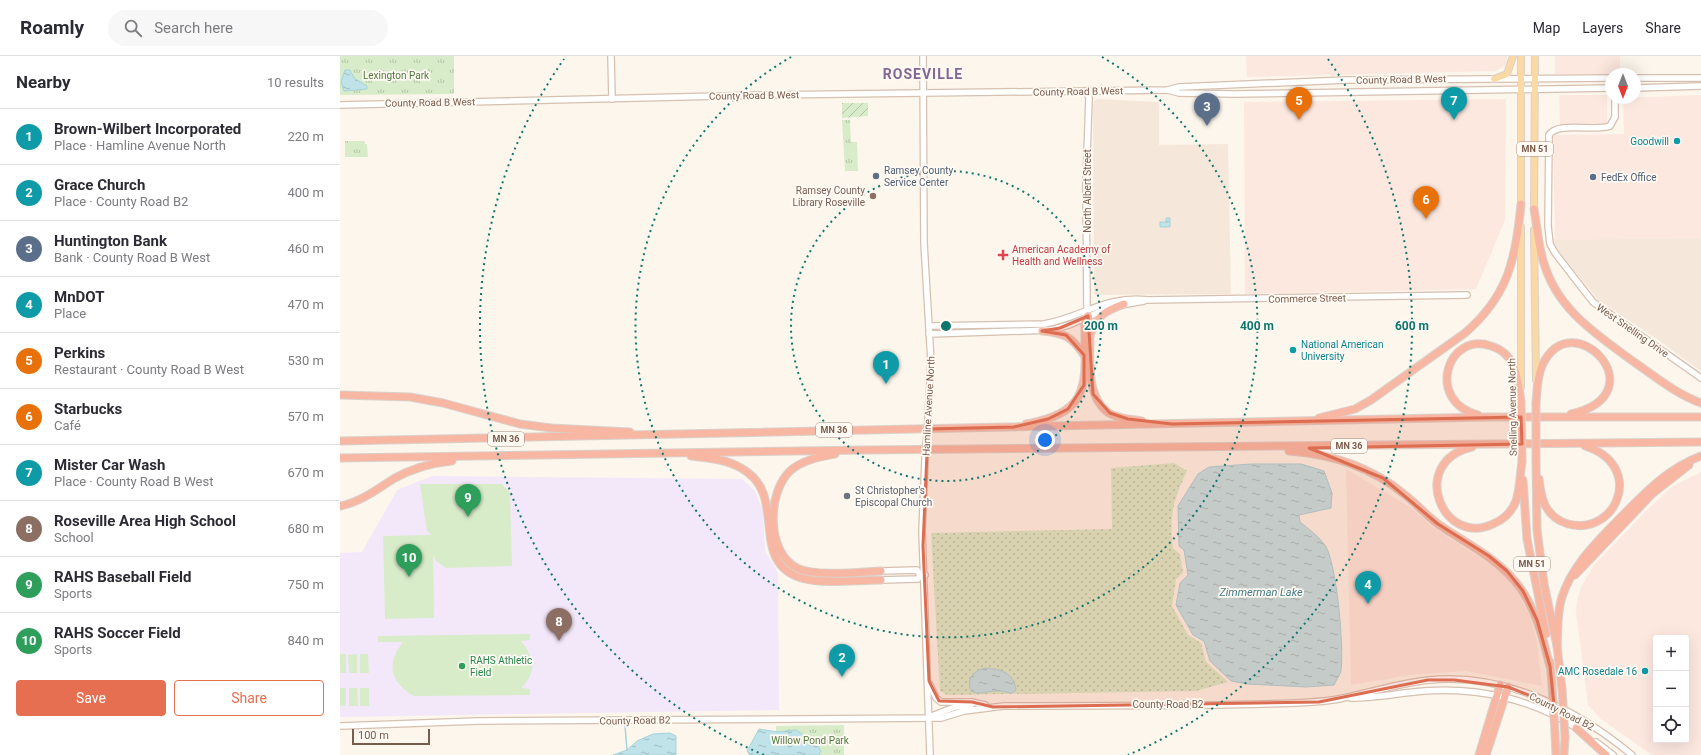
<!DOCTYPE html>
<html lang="en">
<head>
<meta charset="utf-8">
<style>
	:root { --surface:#fff; --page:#f7f7f7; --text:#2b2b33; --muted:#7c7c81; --line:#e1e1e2; --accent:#e76f51 }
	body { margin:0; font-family:Roboto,sans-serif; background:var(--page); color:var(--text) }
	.controls { position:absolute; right:12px; bottom:12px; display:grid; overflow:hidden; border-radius:4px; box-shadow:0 4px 16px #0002 }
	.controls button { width:36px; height:36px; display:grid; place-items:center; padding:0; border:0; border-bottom:1px solid var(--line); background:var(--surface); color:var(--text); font:20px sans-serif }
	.compass { position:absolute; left:1265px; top:12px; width:36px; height:36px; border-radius:50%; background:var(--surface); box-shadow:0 4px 16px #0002; rotate:180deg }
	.scale { position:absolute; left:12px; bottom:10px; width:78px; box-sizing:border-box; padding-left:4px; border:2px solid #7a5c4d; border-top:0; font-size:11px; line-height:14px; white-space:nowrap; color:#7a5c4d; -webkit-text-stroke:3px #fffaf3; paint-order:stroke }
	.you { position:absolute; left:705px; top:384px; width:14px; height:14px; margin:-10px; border:3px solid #fff; border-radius:50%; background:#1a73e8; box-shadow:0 0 0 6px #1a73e833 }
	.badge { display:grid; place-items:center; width:26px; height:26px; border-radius:50%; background:var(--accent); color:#fff; font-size:13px; font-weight:700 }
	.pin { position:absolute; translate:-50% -33px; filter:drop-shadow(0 1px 2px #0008) }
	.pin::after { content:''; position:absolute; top:21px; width:14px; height:12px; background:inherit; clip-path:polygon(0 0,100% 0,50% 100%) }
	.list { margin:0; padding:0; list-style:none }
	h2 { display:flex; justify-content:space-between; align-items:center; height:52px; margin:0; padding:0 16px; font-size:17px }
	h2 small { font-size:13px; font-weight:400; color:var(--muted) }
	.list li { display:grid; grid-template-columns:26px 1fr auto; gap:12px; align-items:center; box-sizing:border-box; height:56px; padding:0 16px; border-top:1px solid var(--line) }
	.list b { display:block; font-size:15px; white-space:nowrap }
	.list p { margin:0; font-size:13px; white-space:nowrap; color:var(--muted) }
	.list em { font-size:13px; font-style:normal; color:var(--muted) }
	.actions { display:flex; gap:8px; padding:12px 16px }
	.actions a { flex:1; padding:9px 0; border:1px solid var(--accent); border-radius:4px; text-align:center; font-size:14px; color:var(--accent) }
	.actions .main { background:var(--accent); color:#fff }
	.icon { flex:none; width:22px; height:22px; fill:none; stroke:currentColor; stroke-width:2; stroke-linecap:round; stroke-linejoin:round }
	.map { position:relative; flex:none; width:1361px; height:699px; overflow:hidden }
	header { display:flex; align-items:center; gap:24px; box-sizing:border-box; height:56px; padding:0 20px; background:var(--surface); border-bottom:1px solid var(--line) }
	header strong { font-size:19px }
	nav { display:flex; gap:22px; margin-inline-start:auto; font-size:14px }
	.search { width:280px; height:36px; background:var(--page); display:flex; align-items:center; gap:10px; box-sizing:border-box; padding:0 14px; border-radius:22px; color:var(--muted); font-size:15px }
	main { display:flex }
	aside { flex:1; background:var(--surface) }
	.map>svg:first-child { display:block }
	.residential { fill:#f5e8da }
	.commercial { fill:#fde8e0; fill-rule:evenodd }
	.education { fill:#f3e8fa }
	.grass { fill:url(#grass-dots) }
	.park { fill:url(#park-tufts) }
	.garden { fill:url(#garden-furrows) }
	.pitch { fill:#d8ecc9 }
	.water { fill:url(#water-ripples); stroke:#a5d3da }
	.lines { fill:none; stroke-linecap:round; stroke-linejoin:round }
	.stream { stroke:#a5d3da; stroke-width:1.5 }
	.secondary-casing { stroke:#d6c0b0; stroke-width:8 }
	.primary-casing { stroke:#dad1cd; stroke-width:8 }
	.highway-casing { stroke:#dad1cd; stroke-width:9 }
	.secondary { stroke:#fff; stroke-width:5.5 }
	.primary { stroke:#fbd9a5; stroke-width:6 }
	.highway { stroke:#f7b7a3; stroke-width:7 }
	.secondary-bridge-casing { stroke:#d6c0b0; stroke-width:8; stroke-linecap:butt }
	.highway-bridge-casing { stroke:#dad1cd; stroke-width:9; stroke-linecap:butt }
	.secondary-bridge { stroke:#fff; stroke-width:5.5 }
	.highway-bridge { stroke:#f7b7a3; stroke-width:7 }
	.marked { fill:#dc6d51; fill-opacity:0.2; stroke:#dc6d51; stroke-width:3; stroke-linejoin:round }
	.ring { fill:none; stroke:#0f766e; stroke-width:2; stroke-dasharray:2 4 }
	.culture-dot { fill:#0f9aa8; stroke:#fffaf3; stroke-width:1.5 }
	.service-dot { fill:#5c6f8a; stroke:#fffaf3; stroke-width:1.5 }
	.education-dot { fill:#8d6e63; stroke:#fffaf3; stroke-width:1.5 }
	.health-dot { fill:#e0444e; stroke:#fffaf3; stroke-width:1.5 }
	.worship-dot { fill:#6b7280; stroke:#fffaf3; stroke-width:1.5 }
	.leisure-dot { fill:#2e9e5b; stroke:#fffaf3; stroke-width:1.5 }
	.labels { text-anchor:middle; stroke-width:3.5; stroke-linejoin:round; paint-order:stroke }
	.shield { fill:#fffaf3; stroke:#a28b7f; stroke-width:1 }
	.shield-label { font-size:9px; font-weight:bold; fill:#7a5c4d }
	.park-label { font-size:10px; fill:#537a41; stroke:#fffaf3 }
	.street-label { font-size:10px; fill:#7a5c4d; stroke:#fffaf3 }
	.culture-label { font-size:10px; fill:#0d838f; stroke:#fffaf3; text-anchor:end }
	.service-label { font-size:10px; fill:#4e5e75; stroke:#fffaf3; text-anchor:start }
	.education-label { font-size:10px; fill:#785e54; stroke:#fffaf3; text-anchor:end }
	.health-label { font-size:10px; fill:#be3a42; stroke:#fffaf3; text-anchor:start }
	.worship-label { font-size:10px; fill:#5b616d; stroke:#fffaf3; text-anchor:start }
	.leisure-label { font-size:10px; fill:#27864d; stroke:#fffaf3; text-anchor:start }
	.water-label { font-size:11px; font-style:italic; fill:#437c86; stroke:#fffaf3 }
	.district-label { font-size:14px; font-weight:bold; letter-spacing:1px; fill:#846695; stroke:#fffaf3 }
	.centre { fill:#0f766e; stroke:#fffaf3; stroke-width:2 }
	.ring-label { font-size:12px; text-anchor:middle; font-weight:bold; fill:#0f766e; stroke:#fffaf3; stroke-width:3.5; stroke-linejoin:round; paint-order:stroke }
</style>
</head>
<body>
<header>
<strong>Roamly</strong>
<div class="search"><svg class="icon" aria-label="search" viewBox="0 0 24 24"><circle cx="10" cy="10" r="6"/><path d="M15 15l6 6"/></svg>Search here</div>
<nav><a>Map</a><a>Layers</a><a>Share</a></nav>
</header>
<main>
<aside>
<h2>Nearby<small>10 results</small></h2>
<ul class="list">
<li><span class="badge" style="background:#0f9aa8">1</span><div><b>Brown-Wilbert Incorporated</b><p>Place · Hamline Avenue North</p></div><em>220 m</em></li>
<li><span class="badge" style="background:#0f9aa8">2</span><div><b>Grace Church</b><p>Place · County Road B2</p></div><em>400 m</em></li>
<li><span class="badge" style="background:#5c6f8a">3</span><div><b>Huntington Bank</b><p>Bank · County Road B West</p></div><em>460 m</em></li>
<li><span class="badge" style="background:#0f9aa8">4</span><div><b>MnDOT</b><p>Place</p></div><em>470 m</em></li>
<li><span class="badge" style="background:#e8710a">5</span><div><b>Perkins</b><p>Restaurant · County Road B West</p></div><em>530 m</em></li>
<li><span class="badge" style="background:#e8710a">6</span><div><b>Starbucks</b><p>Café</p></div><em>570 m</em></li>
<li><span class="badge" style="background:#0f9aa8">7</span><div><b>Mister Car Wash</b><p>Place · County Road B West</p></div><em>670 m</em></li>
<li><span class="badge" style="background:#8d6e63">8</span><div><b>Roseville Area High School</b><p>School</p></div><em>680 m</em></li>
<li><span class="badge" style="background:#2e9e5b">9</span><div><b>RAHS Baseball Field</b><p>Sports</p></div><em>750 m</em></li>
<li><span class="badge" style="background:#2e9e5b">10</span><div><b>RAHS Soccer Field</b><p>Sports</p></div><em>840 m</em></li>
</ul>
<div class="actions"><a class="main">Save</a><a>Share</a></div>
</aside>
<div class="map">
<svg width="1361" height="699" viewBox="0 0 1361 699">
	<defs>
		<pattern id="grass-dots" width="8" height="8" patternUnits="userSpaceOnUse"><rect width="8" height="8" fill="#d8ecc9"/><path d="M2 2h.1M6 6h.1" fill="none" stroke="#b4c2a5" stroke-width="1.8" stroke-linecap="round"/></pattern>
		<pattern id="park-tufts" width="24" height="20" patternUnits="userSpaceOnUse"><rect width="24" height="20" fill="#d8ecc9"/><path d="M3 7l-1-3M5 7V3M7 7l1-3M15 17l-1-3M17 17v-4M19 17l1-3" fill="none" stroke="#b4c2a5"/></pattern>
		<pattern id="garden-furrows" width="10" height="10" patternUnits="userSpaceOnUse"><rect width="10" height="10" fill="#d8ecc9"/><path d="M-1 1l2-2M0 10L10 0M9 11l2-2" fill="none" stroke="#b4c2a5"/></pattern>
		<pattern id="water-ripples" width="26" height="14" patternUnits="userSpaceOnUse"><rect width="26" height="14" fill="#bfe3e8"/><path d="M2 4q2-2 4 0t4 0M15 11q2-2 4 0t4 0" fill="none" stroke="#a0bbbe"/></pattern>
	</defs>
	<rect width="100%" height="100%" fill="#fdf6ec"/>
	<g class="residential">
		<polygon points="758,43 819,46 819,89 888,88 891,238 754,239 753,50 754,45"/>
		<polygon points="1361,182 1361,315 1314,281 1258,244 1220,197 1212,183"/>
	</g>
	<g class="commercial">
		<polygon points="906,0 1167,0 1167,4 1165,10 1156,15 907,21"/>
		<rect x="1215" y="0" width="65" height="18"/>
		<polygon points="1219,39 1267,39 1267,68 1220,69"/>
		<polygon points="1361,39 1361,182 1215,184 1213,79 1284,78 1283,42"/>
		<polygon points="1166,43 1165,164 1136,233 905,238 904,46"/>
		<polygon points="1006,413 1070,451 1095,473 1161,515 1179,538 1190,560 1197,586 1202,630 1126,615 1070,619 1011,629"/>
		<path d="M 1361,416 L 1361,699 L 1312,699 L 1261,663 L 1248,649 L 1236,556 L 1237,545 L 1241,531 L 1254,509 L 1305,456 L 1333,430 ZM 1316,582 L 1346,582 L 1346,684 L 1316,684 Z"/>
	</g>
	<polygon class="education" points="92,420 402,423 415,435 423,455 425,495 438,517 439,654 0,661 0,497 22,496 57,434"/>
	<path class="grass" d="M 834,407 L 847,415 C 833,445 829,459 833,492 L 840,498 L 843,517 L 836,523 L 832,550 L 848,579 L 861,587 L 866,606 L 888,626 L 856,635 L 607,639 L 600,635 L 591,477 L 772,473 L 771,412 Z"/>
	<g class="park">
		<polygon points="0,0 114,0 114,38 0,39"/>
		<polygon points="502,64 510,64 511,86 517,86 518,115 505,115"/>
		<polygon points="5,85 25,85 25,88 27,88 28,101 5,101"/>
		<polygon points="504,669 504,699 436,699 436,670"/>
	</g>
	<polygon class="garden" points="502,47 528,47 528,60 502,62"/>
	<g class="pitch">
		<polygon points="80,428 162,428 170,437 172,510 106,512 96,505 93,499 94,562 45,563 43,480 92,479 87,475"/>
		<path d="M 190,578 L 190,584 L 181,585 C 195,602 197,616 181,632 L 190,633 L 190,639 L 74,640 C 50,627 46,607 63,586 L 38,586 L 38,580 Z"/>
		<rect x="0" y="598" width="6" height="19"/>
		<polygon points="17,598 17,617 9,617 8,599"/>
		<polygon points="20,598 28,598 29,617 20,617"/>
		<rect x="0" y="632" width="6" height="18"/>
		<polygon points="9,632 17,632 18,650 9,650"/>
		<rect x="20" y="632" width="9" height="18"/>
	</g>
	<g class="water">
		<polygon points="5,14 10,14 14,22 27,30 27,33 4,35 1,26"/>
		<polygon points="826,162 830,162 830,171 820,171 820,166 826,166"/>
		<path d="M 911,408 L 961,408 L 984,415 L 992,437 L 991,452 L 959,459 L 960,466 C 969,473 978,480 985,489 C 997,507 1004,592 1001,615 C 1000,619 996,624 994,629 L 966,631 L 907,628 L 891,625 L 870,605 L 864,585 L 853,579 L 836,549 L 840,527 L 848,519 L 844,494 L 839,490 L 838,450 L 858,418 L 869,411 Z"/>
		<path d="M 646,612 C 661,613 674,617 676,634 L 672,637 C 668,637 664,635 660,635 C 649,634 640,640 631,635 C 626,622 634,614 646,612 Z"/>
		<polygon points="419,673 438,676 456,674 476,687 481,695 479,699 410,699 407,695"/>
		<polygon points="330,677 336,680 336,699 273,699 287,694 297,685 313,678"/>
	</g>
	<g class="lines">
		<polyline class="stream" points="281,666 285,670 287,694"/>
		<defs>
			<g id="secondary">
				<polyline points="271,0 272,43"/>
				<polyline points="583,0 584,187 591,306 588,364"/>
				<polyline points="1295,22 1361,22"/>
				<polyline points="1295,32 1361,30"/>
				<polyline points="828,34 839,37 894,38 1271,32"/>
				<polyline points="746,35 749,42 746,127 747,254"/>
				<path d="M 1275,42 L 1275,61 L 1270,70 C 1255,76 1218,65 1209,79 L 1208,170 L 1210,188 L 1215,197 L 1253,246 L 1361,322"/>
				<polyline points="0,49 427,39 828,34 839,31 1006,24 1271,22"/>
				<polyline points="781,249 804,245"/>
				<path d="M 589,270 L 704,268 C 744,261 764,239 808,244 L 1127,239"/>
				<polyline points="589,278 711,274 729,269 771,251"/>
				<polyline points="585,404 582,475 590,699"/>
				<polyline points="541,515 577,514 580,519"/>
				<polyline points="541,524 578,523 580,519 585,519"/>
				<polyline points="590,629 596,642 601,646 632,646 645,649"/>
				<path d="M 1011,642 C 1035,642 1059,637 1084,635 C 1138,631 1193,643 1238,673"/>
				<polyline points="589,661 615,651 631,649"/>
				<path d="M 0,670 L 138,665 L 601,662 L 624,655 L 664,650 C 761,649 858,651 955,647 C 971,646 987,646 1003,642 C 1032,636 1060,627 1089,624 C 1165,617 1235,652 1292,699"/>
				<polyline points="1256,686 1273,699"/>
			</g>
			<g id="primary">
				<polyline points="1154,23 1167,18 1173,0"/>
				<polyline points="1181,152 1181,0"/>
				<polyline points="1194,156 1195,0"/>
				<polyline points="1181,171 1181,331"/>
				<polyline points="1194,174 1196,324"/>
			</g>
			<g id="highway">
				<path d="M 1194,153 C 1197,170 1198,188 1203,204 C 1216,253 1256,278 1294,306 C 1316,321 1336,338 1361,347"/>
				<path d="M 748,260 L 750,266 C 751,293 743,340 769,357 C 779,363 791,363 802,365"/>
				<path d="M 702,275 C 724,277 731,280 744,299"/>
				<path d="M 752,275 C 757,258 769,254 784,248"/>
				<polyline points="0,339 70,341 103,347 180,368 211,372 290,376"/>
				<path d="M 1196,347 C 1197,335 1197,321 1202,310 C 1232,244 1320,338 1231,358"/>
				<path d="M 1138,359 C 1085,345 1107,275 1151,290 C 1161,293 1169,300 1173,309 C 1178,320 1179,334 1181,345"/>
				<path d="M 979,362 L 1015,353 L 1031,344 L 1125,277 C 1168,240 1176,203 1181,148"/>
				<path d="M 686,368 C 755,356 744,324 745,267 L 748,260"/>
				<polyline points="0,385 1148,361 1361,361"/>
				<path d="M 1132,391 C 1067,406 1103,494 1155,467 C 1164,463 1172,455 1176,445 C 1180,433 1180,418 1182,406"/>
				<path d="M 949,395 C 991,398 1030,410 1064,438 C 1076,447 1086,459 1098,468 C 1128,489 1159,502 1181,533 C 1197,556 1203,583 1210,610"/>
				<path d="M 495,398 C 479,401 462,404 450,415 C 427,437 426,496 457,512 C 476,521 520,516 541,515"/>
				<path d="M 351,400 C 368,402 386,403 401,412 C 451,439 405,508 465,523 C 485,528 519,524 541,524"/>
				<polyline points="0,402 525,394 1361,386"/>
				<polyline points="1196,406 1197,474 1204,528 1217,590 1222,633"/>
				<path d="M 1199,423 C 1200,432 1201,441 1205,449 C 1210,459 1218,465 1228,468 C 1277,481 1306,409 1245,390"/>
				<polyline points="1183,424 1187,483 1206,578"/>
				<path d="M 0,450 C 21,446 37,433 55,422 C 73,412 92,407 112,405"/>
				<polyline points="1235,519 1312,438 1349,409"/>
				<path d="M 1217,590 C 1218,574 1217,556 1222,541 C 1232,510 1255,488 1277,465 C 1303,439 1326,413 1361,400"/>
				<polyline points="1210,606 1212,628"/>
				<polyline points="1236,672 1266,699"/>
				<polyline points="1215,677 1216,699"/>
				<polyline points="1139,699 1160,629"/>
				<polyline points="1146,699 1168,631"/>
				<polyline points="1224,699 1225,681"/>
			</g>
		</defs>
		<use href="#secondary" class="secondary-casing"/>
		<use href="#primary" class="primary-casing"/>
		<use href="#highway" class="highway-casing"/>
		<use href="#secondary" class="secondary"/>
		<use href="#primary" class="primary"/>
		<use href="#highway" class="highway"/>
		<defs>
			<polyline id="secondary-bridge" points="585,404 588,364"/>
			<g id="highway-bridge">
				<polyline points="1181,345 1182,406"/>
				<polyline points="1196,406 1196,347"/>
				<polyline points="1212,628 1215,677"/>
				<polyline points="1222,633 1225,681"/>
			</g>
		</defs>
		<use href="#secondary-bridge" class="secondary-bridge-casing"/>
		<use href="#highway-bridge" class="highway-bridge-casing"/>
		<use href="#secondary-bridge" class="secondary-bridge"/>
		<use href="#highway-bridge" class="highway-bridge"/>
	</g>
	<path class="marked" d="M 748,260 L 753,338 L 770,357 L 788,363 L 832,368 L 1181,361 L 1182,388 L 969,392 L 1043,422 L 1098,468 L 1149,500 L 1167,515 L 1183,535 L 1197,564 L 1210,610 L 1214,649 L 1168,631 L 1114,624 L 1088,624 L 979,646 L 653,651 L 632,646 L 599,645 L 589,625 L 583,490 L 588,373 L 674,371 L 708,363 L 728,353 L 744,329 L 744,299 L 726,279 L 702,275 L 720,272 Z"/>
	<g class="ring">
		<circle cx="606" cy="270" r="155"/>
		<path d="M762 1A311 311 0 1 1 451 1"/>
		<path d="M424 699A466 466 0 0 1 224 3M988 3A466 466 0 0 1 788 699"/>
	</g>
	<g class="culture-dot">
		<circle cx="1337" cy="85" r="4"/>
		<circle cx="953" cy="294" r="4"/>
		<circle cx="1305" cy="615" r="4"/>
	</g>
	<g class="service-dot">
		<circle cx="536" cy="120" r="4"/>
		<circle cx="1253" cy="121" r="4"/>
	</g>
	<circle class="education-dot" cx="533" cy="140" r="4"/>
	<path class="health-dot" d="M661 193h4v4h4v4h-4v4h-4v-4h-4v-4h4z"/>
	<circle class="worship-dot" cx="507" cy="440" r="4"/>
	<circle class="leisure-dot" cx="122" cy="610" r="4"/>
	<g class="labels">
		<g class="shield">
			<rect x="1177" y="86" width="36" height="14" rx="3"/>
			<rect x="476" y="367" width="36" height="14" rx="3"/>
			<rect x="148" y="376" width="36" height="14" rx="3"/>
			<rect x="991" y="383" width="36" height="14" rx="3"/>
			<rect x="1174" y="501" width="36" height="14" rx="3"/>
		</g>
		<g class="shield-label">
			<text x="1195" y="96">MN 51</text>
			<text x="494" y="377">MN 36</text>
			<text x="166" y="386">MN 36</text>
			<text x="1009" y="393">MN 36</text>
			<text x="1192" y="511">MN 51</text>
		</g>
		<g class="park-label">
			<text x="56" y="23">Lexington Park</text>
			<text x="470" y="688">Willow Pond Park</text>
		</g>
		<g class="street-label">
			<text transform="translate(1061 23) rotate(-1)" y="4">County Road B West</text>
			<text transform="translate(738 35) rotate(-1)" y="4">County Road B West</text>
			<text transform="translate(414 39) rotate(-1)" y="4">County Road B West</text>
			<text transform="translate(90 46) rotate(-1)" y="4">County Road B West</text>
			<text transform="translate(747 135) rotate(-90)" y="4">North Albert Street</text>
			<text transform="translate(967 242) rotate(-1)" y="4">Commerce Street</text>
			<text transform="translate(1293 274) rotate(35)" y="4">West Snelling Drive</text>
			<text transform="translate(588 350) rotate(-87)" y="4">Hamline Avenue North</text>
			<text transform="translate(1172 351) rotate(-91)" y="4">Snelling Avenue North</text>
			<text x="828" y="652">County Road B2</text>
			<text transform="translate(1222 655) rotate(27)" y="4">County Road B2</text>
			<text transform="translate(295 664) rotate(-1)" y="4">County Road B2</text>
		</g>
		<g class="culture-label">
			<text x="1329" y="89">Goodwill</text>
			<text x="961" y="292" text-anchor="start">National American<tspan x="961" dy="12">University</tspan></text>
			<text x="1297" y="619">AMC Rosedale 16</text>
		</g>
		<g class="service-label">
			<text x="544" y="118">Ramsey County<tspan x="544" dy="12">Service Center</tspan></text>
			<text x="1261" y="125">FedEx Office</text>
		</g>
		<g class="education-label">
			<text x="525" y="138">Ramsey County<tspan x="525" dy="12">Library Roseville</tspan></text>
		</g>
		<g class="health-label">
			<text x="672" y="197">American Academy of<tspan x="672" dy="12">Health and Wellness</tspan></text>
		</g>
		<g class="worship-label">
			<text x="515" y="438">St Christopher's<tspan x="515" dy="12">Episcopal Church</tspan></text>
		</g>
		<g class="leisure-label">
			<text x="130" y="608">RAHS Athletic<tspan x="130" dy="12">Field</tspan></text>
		</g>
		<g class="water-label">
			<text x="921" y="540">Zimmerman Lake</text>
		</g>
		<g class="district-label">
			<text x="583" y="23">ROSEVILLE</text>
		</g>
	</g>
	<circle cx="606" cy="270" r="6" class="centre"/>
	<g class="ring-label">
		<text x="761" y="274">200 m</text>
		<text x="917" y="274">400 m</text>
		<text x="1072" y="274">600 m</text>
	</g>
</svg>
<div class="controls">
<button>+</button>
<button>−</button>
<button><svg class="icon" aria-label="locate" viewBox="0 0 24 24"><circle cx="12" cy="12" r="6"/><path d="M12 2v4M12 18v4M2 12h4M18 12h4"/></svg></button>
</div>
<svg class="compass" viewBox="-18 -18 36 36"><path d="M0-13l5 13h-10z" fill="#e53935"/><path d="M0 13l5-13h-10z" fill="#7c7c81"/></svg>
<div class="scale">100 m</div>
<div class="you"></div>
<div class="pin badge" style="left:546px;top:328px;background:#0f9aa8">1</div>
<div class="pin badge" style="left:502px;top:621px;background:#0f9aa8">2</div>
<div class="pin badge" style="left:867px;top:70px;background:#5c6f8a">3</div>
<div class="pin badge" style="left:1028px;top:548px;background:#0f9aa8">4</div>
<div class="pin badge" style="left:959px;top:64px;background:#e8710a">5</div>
<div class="pin badge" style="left:1086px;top:163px;background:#e8710a">6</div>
<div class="pin badge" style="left:1114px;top:64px;background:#0f9aa8">7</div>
<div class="pin badge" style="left:219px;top:585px;background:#8d6e63">8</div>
<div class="pin badge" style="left:128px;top:461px;background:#2e9e5b">9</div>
<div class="pin badge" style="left:69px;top:521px;background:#2e9e5b">10</div>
</div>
</main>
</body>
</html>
